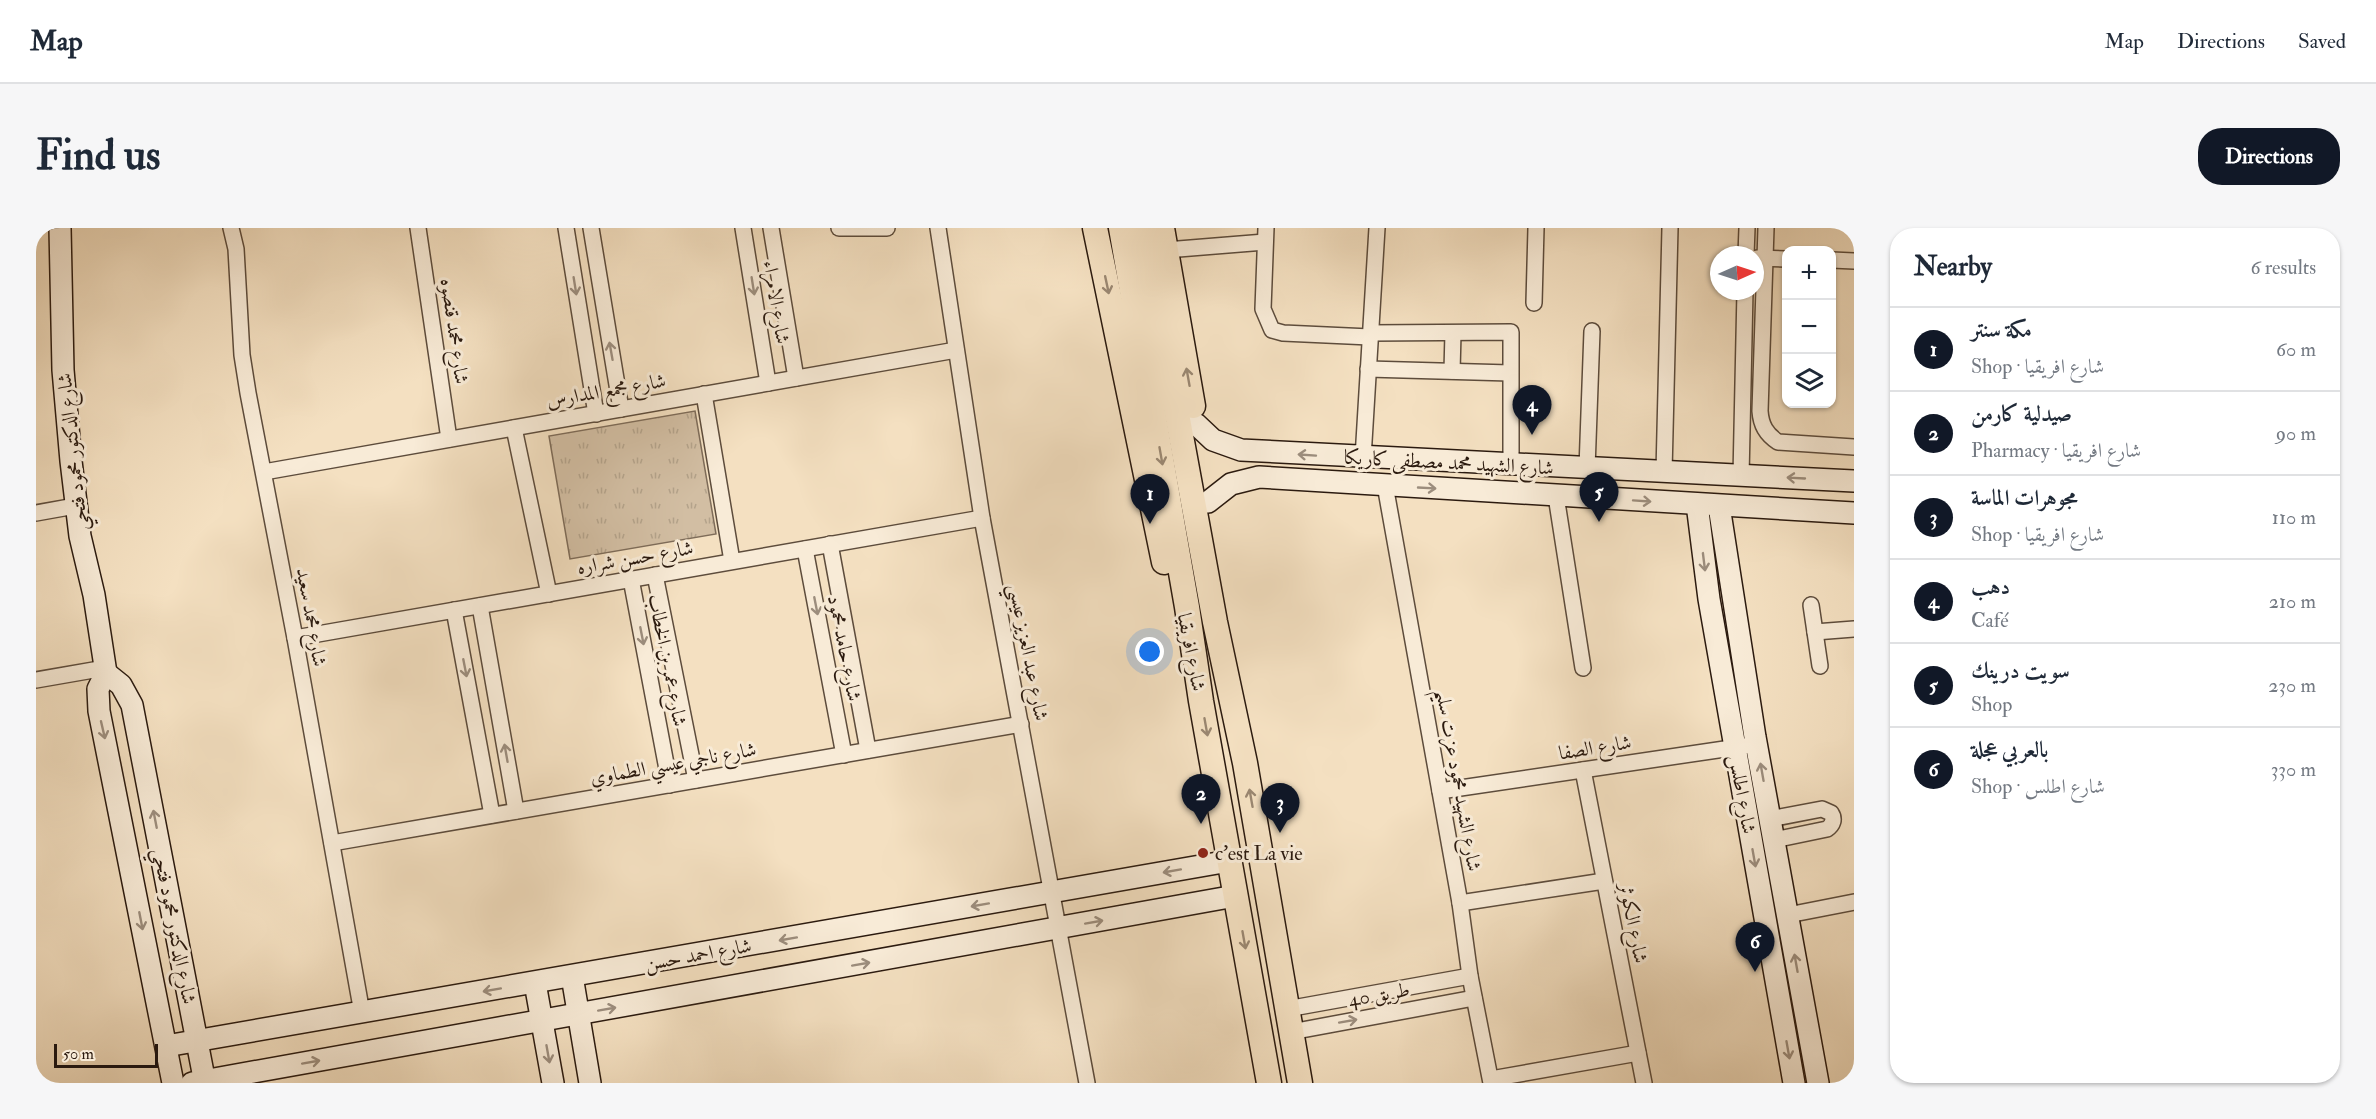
<!DOCTYPE html>
<html lang="en">
<head>
<meta charset="utf-8">
<style>
	:root { --surface:#fff; --page:#f6f6f7; --text:#1f2937; --muted:#747a83; --line:#e0e1e3; --accent:#111827 }
	body { margin:0; font-family:"IM FELL Double Pica",Amiri,serif; background:var(--page); color:var(--text) }
	.controls { position:absolute; right:18px; top:18px; display:grid; overflow:hidden; border-radius:12px; box-shadow:0 2px 4px #0004 }
	.controls button { width:54px; height:54px; display:grid; place-items:center; padding:0; border:0; border-bottom:2px solid var(--line); background:var(--surface); color:var(--text); font:30px sans-serif }
	.compass { position:absolute; left:1674px; top:18px; width:54px; height:54px; border-radius:50%; background:var(--surface); box-shadow:0 2px 4px #0004; rotate:87deg }
	.scale { position:absolute; left:18px; bottom:15px; width:104px; box-sizing:border-box; padding-left:6px; border:3px solid #2b1a0f; border-top:0; font-size:16px; line-height:21px; white-space:nowrap; color:#2b1a0f; -webkit-text-stroke:4px #f8ebd7; paint-order:stroke }
	.you { position:absolute; left:1114px; top:424px; width:21px; height:21px; margin:-15px; border:4px solid #fff; border-radius:50%; background:#1a73e8; box-shadow:0 0 0 9px #1a73e833 }
	.badge { display:grid; place-items:center; width:39px; height:39px; border-radius:50%; background:var(--accent); color:#fff; font-size:20px; font-weight:700 }
	.pin { position:absolute; translate:-50% -50px; filter:drop-shadow(0 2px 3px #0008) }
	.pin::after { content:''; position:absolute; top:32px; width:21px; height:18px; background:inherit; clip-path:polygon(0 0,100% 0,50% 100%) }
	.list { margin:0; padding:0; list-style:none }
	h2 { display:flex; justify-content:space-between; align-items:center; height:78px; margin:0; padding:0 24px; font-size:26px }
	h2 small { font-size:20px; font-weight:400; color:var(--muted) }
	.list li { display:grid; grid-template-columns:39px 1fr auto; gap:18px; align-items:center; box-sizing:border-box; height:84px; padding:0 24px; border-top:2px solid var(--line) }
	.list b { display:block; font-size:22px; white-space:nowrap }
	.list p { margin:0; font-size:20px; white-space:nowrap; color:var(--muted) }
	.list em { font-size:20px; font-style:normal; color:var(--muted) }
	.icon { flex:none; width:33px; height:33px; fill:none; stroke:currentColor; stroke-width:2; stroke-linecap:round; stroke-linejoin:round }
	.map { position:relative; flex:none; width:1818px; height:855px; overflow:hidden; border-radius:24px }
	header { display:flex; align-items:center; gap:36px; box-sizing:border-box; height:84px; padding:0 30px; background:var(--surface); border-bottom:2px solid var(--line) }
	header strong { font-size:28px }
	nav { display:flex; gap:33px; margin-inline-start:auto; font-size:21px }
	.intro { display:flex; align-items:center; justify-content:space-between; box-sizing:border-box; height:144px; padding:0 36px }
	h1 { margin:0; font-size:42px }
	.button { padding:15px 27px; border-radius:24px; background:var(--accent); color:#fff; font-size:21px; font-weight:700 }
	main { display:flex; gap:36px; padding:0 36px }
	aside { flex:1; background:var(--surface); border-radius:24px; box-shadow:0 2px 4px #0004 }
	.map>svg:first-child { display:block }
	.grass { fill:url(#grass-tufts); stroke:#7e6c59; stroke-width:1.5 }
	.lines { fill:none; stroke-linecap:round; stroke-linejoin:round }
	.street-casing { stroke:#5d4c3c; stroke-width:18 }
	.secondary-casing { stroke:#2b1a0f; stroke-width:24 }
	.primary-casing { stroke:#2b1a0f; stroke-width:27 }
	.street { stroke:#f8ebd7; stroke-width:15 }
	.secondary { stroke:#f8ebd7; stroke-width:21 }
	.primary { stroke:#f4e0c1; stroke-width:24 }
	.oneway { stroke:#9a8771 }
	.oneway2 { stroke:#9c8d7d }
	.poi-dot { fill:#8f2418; stroke:#f8ebd7; stroke-width:2 }
	.labels { text-anchor:middle; stroke-width:6; stroke-linejoin:round; paint-order:stroke }
	.street-label { font-size:20px; fill:#2b1a0f; stroke:#f8ebd7 }
	.poi-label { font-size:20px; fill:#2b1a0f; stroke:#f8ebd7; text-anchor:start }
</style>
</head>
<body>
<header>
<strong>Map</strong>
<nav><a>Map</a><a>Directions</a><a>Saved</a></nav>
</header>
<div class="intro"><h1>Find us</h1><a class="button">Directions</a></div>
<main>
<div class="map">
<svg width="1818" height="855" viewBox="0 0 1818 855">
	<defs>
		<pattern id="grass-tufts" width="24" height="20" patternUnits="userSpaceOnUse" patternTransform="scale(1.5)"><rect width="24" height="20" fill="#d2bea3"/><path d="M3 7l-1-3M5 7V3M7 7l1-3M15 17l-1-3M17 17v-4M19 17l1-3" fill="none" stroke="#b4a38b"/></pattern>
	</defs>
	<rect width="100%" height="100%" fill="#f4e0c1"/>
	<filter id="stains"><feTurbulence type="fractalNoise" baseFrequency=".00333" numOctaves="4"/><feColorMatrix values="0 0 0 0 .2 0 0 0 0 .09 0 0 0 0 .02 0 0 0 .5 -.17"/></filter>
	<radialGradient id="worn" r=".72"><stop offset=".6" stop-color="#630" stop-opacity="0"/><stop offset="1" stop-color="#630" stop-opacity=".3"/></radialGradient>
	<polygon class="grass" points="659,183 680,306 534,331 513,208"/>
	<g class="lines">
		<defs>
			<g id="street">
				<polyline points="195,0 200,21 206,127 212,165 259,410 326,785"/>
				<polyline points="382,0 413,211"/>
				<polyline points="530,0 560,186"/>
				<polyline points="555,0 585,181"/>
				<polyline points="707,0 732,155"/>
				<polyline points="735,0 760,150"/>
				<polyline points="803,0 851,0"/>
				<polyline points="902,0 946,290 1051,855"/>
				<polyline points="1230,0 1227,81 1236,102 1247,105 1334,109"/>
				<path d="M 1730,0 L 1724,183 C 1725,197 1730,206 1742,214 L 1818,219"/>
				<polyline points="1130,22 1229,14"/>
				<polyline points="1710,27 1711,0"/>
				<polyline points="1721,30 1750,31"/>
				<polyline points="1796,32 1818,33"/>
				<polyline points="1498,75 1500,0"/>
				<polyline points="1335,105 1475,104 1475,237"/>
				<polyline points="1332,141 1474,145"/>
				<polyline points="1416,143 1417,105"/>
				<polyline points="668,166 696,333"/>
				<polyline points="478,200 513,366"/>
				<polyline points="1327,230 1341,0"/>
				<polyline points="1551,240 1556,103"/>
				<polyline points="228,244 920,122"/>
				<polyline points="1628,244 1634,0"/>
				<polyline points="1705,248 1709,63"/>
				<polyline points="1349,257 1424,675 1434,748 1455,855"/>
				<polyline points="1520,268 1547,440"/>
				<polyline points="0,285 39,278"/>
				<polyline points="794,316 832,522"/>
				<polyline points="769,321 808,527"/>
				<polyline points="619,347 660,552"/>
				<polyline points="595,351 634,557"/>
				<polyline points="1775,377 1784,438"/>
				<polyline points="444,378 480,583"/>
				<polyline points="418,382 456,587"/>
				<polyline points="1779,404 1818,401"/>
				<polyline points="259,410 946,290"/>
				<polyline points="0,452 69,440"/>
				<polyline points="1547,542 1608,855"/>
				<polyline points="1404,563 1709,518"/>
				<path d="M 1734,591 L 1786,581 L 1795,585 C 1799,591 1797,597 1791,601 L 1738,612"/>
				<polyline points="296,615 985,496"/>
				<polyline points="1424,675 1568,653"/>
				<polyline points="1752,687 1818,674"/>
				<polyline points="1251,781 1434,748"/>
				<polyline points="1255,804 1438,770"/>
				<polyline points="1455,851 1602,825"/>
			</g>
			<g id="secondary">
				<polyline points="24,0 27,142 35,233 44,308 58,367 70,445 62,461 63,483 137,855"/>
				<polyline points="1160,196 1177,212 1205,222 1818,253"/>
				<polyline points="1172,274 1195,256 1223,249 1818,285"/>
				<polyline points="1661,276 1673,371 1758,855"/>
				<polyline points="1683,278 1719,509 1782,855"/>
				<polyline points="70,445 85,457 96,477 169,855"/>
				<polyline points="536,748 554,855"/>
				<polyline points="499,755 517,855"/>
				<polyline points="130,818 1193,633"/>
				<polyline points="156,855 1199,668"/>
			</g>
			<g id="primary">
				<polyline points="1059,0 1128,334"/>
				<polyline points="1085,0 1151,379 1165,473 1233,855"/>
				<polyline points="1107,0 1179,394 1209,535 1264,855"/>
				<polyline points="1126,0 1157,178"/>
			</g>
		</defs>
		<use href="#street" class="street-casing"/>
		<use href="#secondary" class="secondary-casing"/>
		<use href="#primary" class="primary-casing"/>
		<use href="#street" class="street"/>
		<use href="#secondary" class="secondary"/>
		<use href="#primary" class="primary"/>
	</g>
	<defs><path id="oneway-shaft" d="M-6 0H5M1.5-3L5.5 0L1.5 3" fill="none" stroke-width="1.6" stroke-linecap="round" stroke-linejoin="round" transform="scale(1.5)"/></defs>
	<g class="oneway">
		<use href="#oneway-shaft" transform="translate(1071 57) rotate(78)"/>
		<use href="#oneway-shaft" transform="translate(1152 149) rotate(-100)"/>
		<use href="#oneway-shaft" transform="translate(1125 228) rotate(80)"/>
		<use href="#oneway-shaft" transform="translate(1170 499) rotate(80)"/>
		<use href="#oneway-shaft" transform="translate(1215 570) rotate(-100)"/>
		<use href="#oneway-shaft" transform="translate(1208 712) rotate(80)"/>
	</g>
	<g class="oneway2">
		<use href="#oneway-shaft" transform="translate(539 58) rotate(81)"/>
		<use href="#oneway-shaft" transform="translate(717 58) rotate(81)"/>
		<use href="#oneway-shaft" transform="translate(575 123) rotate(-100)"/>
		<use href="#oneway-shaft" transform="translate(1271 227) rotate(-176)"/>
		<use href="#oneway-shaft" transform="translate(1760 250) rotate(-177)"/>
		<use href="#oneway-shaft" transform="translate(1391 260) rotate(3)"/>
		<use href="#oneway-shaft" transform="translate(1606 273) rotate(4)"/>
		<use href="#oneway-shaft" transform="translate(1668 334) rotate(83)"/>
		<use href="#oneway-shaft" transform="translate(780 378) rotate(79)"/>
		<use href="#oneway-shaft" transform="translate(606 408) rotate(79)"/>
		<use href="#oneway-shaft" transform="translate(429 440) rotate(79)"/>
		<use href="#oneway-shaft" transform="translate(67 502) rotate(77)"/>
		<use href="#oneway-shaft" transform="translate(470 525) rotate(-100)"/>
		<use href="#oneway-shaft" transform="translate(1726 544) rotate(-100)"/>
		<use href="#oneway-shaft" transform="translate(119 591) rotate(-101)"/>
		<use href="#oneway-shaft" transform="translate(1718 630) rotate(80)"/>
		<use href="#oneway-shaft" transform="translate(1136 643) rotate(170)"/>
		<use href="#oneway-shaft" transform="translate(944 677) rotate(170)"/>
		<use href="#oneway-shaft" transform="translate(105 693) rotate(79)"/>
		<use href="#oneway-shaft" transform="translate(1058 694) rotate(-10)"/>
		<use href="#oneway-shaft" transform="translate(752 711) rotate(170)"/>
		<use href="#oneway-shaft" transform="translate(1760 735) rotate(-100)"/>
		<use href="#oneway-shaft" transform="translate(825 736) rotate(-10)"/>
		<use href="#oneway-shaft" transform="translate(456 762) rotate(170)"/>
		<use href="#oneway-shaft" transform="translate(571 781) rotate(-10)"/>
		<use href="#oneway-shaft" transform="translate(1312 793) rotate(-10)"/>
		<use href="#oneway-shaft" transform="translate(1752 822) rotate(80)"/>
		<use href="#oneway-shaft" transform="translate(512 826) rotate(80)"/>
		<use href="#oneway-shaft" transform="translate(275 834) rotate(-10)"/>
	</g>
	<circle class="poi-dot" cx="1167" cy="625" r="6"/>
	<g class="labels">
		<g class="street-label">
			<text transform="translate(741 74) rotate(81)" y="7">شارع الامراء</text>
			<text transform="translate(419 103) rotate(82)" y="7">شارع محمد قنصوه</text>
			<text transform="translate(570 162) rotate(-10)" y="7">شارع مجمع المدارس</text>
			<text transform="translate(36 224) rotate(-96)" y="7">شارع الدكتور محمود فتحي</text>
			<text transform="translate(1413 234) rotate(3)" y="7">شارع الشهيد محمد مصطفى كاريكا</text>
			<text transform="translate(599 329) rotate(-10)" y="7">شارع حسن شراره</text>
			<text transform="translate(276 389) rotate(80)" y="7">شارع محمد سعيد</text>
			<text transform="translate(809 420) rotate(79)" y="7">شارع حامد محمود</text>
			<text transform="translate(993 424) rotate(79)" y="7">شارع عبد العزيز عيسي</text>
			<text transform="translate(1156 424) rotate(79)" y="7">شارع افريقيا</text>
			<text transform="translate(632 432) rotate(79)" y="7">شارع عمر بن الخطاب</text>
			<text transform="translate(1559 519) rotate(-9)" y="7">شارع الصفا</text>
			<text transform="translate(637 535) rotate(-10)" y="7">شارع ناجي عيسي الطماوي</text>
			<text transform="translate(1423 552) rotate(80)" y="7">شارع الشهيد محمود عزت سليم</text>
			<text transform="translate(1707 566) rotate(80)" y="7">شارع اطلس</text>
			<text transform="translate(1598 695) rotate(79)" y="7">شارع الكوثر</text>
			<text transform="translate(139 698) rotate(79)" y="7">شارع الدكتور محمود فتحي</text>
			<text transform="translate(662 726) rotate(-10)" y="7">شارع احمد حسن</text>
			<text transform="translate(1343 766) rotate(-10)" y="7">طريق 40</text>
		</g>
		<g class="poi-label">
			<text x="1179" y="632">c'est La vie</text>
		</g>
	</g>
	<rect width="100%" height="100%" filter="url(#stains)"/>
	<rect width="100%" height="100%" fill="url(#worn)"/>
</svg>
<div class="controls">
<button>+</button>
<button>−</button>
<button><svg class="icon" aria-label="layers" viewBox="0 0 24 24"><path d="M12 4l9 5-9 5-9-5zM3 14l9 5 9-5"/></svg></button>
</div>
<svg class="compass" viewBox="-18 -18 36 36"><path d="M0-13l5 13h-10z" fill="#e53935"/><path d="M0 13l5-13h-10z" fill="#747a83"/></svg>
<div class="scale">50 m</div>
<div class="you"></div>
<div class="pin badge" style="left:1114px;top:296px">1</div>
<div class="pin badge" style="left:1165px;top:596px">2</div>
<div class="pin badge" style="left:1244px;top:605px">3</div>
<div class="pin badge" style="left:1496px;top:207px">4</div>
<div class="pin badge" style="left:1563px;top:294px">5</div>
<div class="pin badge" style="left:1719px;top:744px">6</div>
</div>
<aside>
<h2>Nearby<small>6 results</small></h2>
<ul class="list">
<li><span class="badge">1</span><div><b>مكة سنتر</b><p>Shop · شارع افريقيا</p></div><em>60 m</em></li>
<li><span class="badge">2</span><div><b>صيدلية كارمن</b><p>Pharmacy · شارع افريقيا</p></div><em>90 m</em></li>
<li><span class="badge">3</span><div><b>مجوهرات الماسة</b><p>Shop · شارع افريقيا</p></div><em>110 m</em></li>
<li><span class="badge">4</span><div><b>دهب</b><p>Café</p></div><em>210 m</em></li>
<li><span class="badge">5</span><div><b>سويت درينك</b><p>Shop</p></div><em>230 m</em></li>
<li><span class="badge">6</span><div><b>بالعربي عجلة</b><p>Shop · شارع اطلس</p></div><em>330 m</em></li>
</ul>
</aside>
</main>
</body>
</html>
